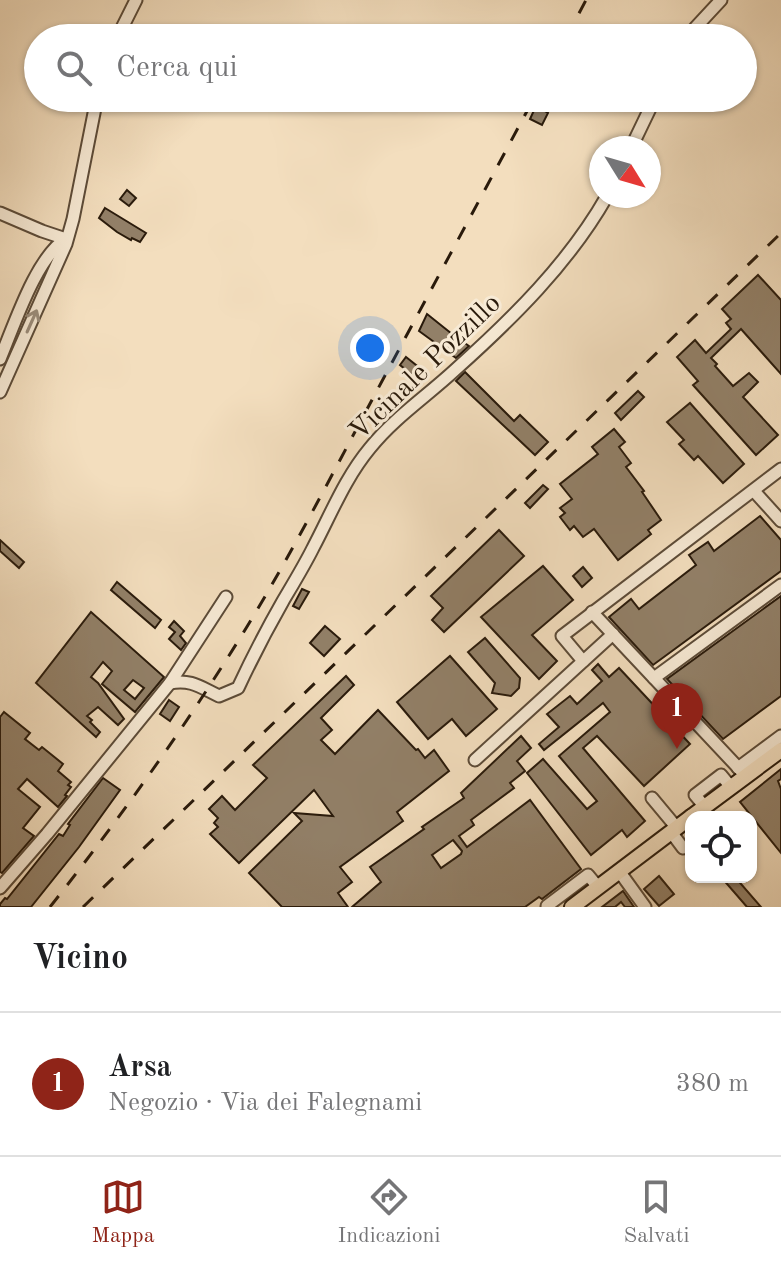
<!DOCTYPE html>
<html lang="it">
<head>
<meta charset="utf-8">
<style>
	:root { --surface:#fff; --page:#f2f2f2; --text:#202124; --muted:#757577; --line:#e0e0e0; --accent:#8f2418 }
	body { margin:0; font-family:"Old Standard TT",serif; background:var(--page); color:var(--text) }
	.controls { position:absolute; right:24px; bottom:24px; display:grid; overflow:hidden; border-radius:16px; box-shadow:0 2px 6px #0004 }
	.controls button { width:72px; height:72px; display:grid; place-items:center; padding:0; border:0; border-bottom:2px solid var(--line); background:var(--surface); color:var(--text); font:40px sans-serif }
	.compass { position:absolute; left:589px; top:136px; width:72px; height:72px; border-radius:50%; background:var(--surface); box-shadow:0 2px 6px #0004; rotate:127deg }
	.you { position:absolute; left:370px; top:348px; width:28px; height:28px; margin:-20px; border:6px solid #fff; border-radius:50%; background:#1a73e8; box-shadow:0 0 0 12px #1a73e833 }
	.badge { display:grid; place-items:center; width:52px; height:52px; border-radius:50%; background:var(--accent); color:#fff; font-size:26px; font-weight:700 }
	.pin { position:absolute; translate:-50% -66px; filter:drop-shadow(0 2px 4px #0008) }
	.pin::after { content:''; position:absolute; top:42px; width:28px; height:24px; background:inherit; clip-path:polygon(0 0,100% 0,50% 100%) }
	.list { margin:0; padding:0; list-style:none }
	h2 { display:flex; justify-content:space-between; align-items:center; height:104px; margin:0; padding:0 32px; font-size:34px }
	h2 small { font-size:26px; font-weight:400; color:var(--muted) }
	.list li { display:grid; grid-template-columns:52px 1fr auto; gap:24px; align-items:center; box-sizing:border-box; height:144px; padding:0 32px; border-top:2px solid var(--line) }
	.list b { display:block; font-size:30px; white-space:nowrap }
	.list p { margin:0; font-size:26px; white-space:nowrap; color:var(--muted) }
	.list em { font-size:26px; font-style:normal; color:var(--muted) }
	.icon { flex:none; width:44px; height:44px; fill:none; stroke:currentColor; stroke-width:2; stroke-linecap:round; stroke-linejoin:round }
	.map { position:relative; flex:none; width:781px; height:907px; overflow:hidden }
	.search { position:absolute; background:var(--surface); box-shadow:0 2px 6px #0004; left:24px; right:24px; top:24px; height:88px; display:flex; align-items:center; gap:20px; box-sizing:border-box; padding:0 28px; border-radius:44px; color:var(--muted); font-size:30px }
	.sheet { height:248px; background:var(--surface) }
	nav { display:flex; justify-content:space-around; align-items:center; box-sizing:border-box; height:112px; border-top:2px solid var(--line); background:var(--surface); font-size:22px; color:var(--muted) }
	nav a { display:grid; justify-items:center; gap:4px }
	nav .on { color:var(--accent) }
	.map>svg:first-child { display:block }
	.building { fill:#928068; stroke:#291a0b; stroke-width:2; fill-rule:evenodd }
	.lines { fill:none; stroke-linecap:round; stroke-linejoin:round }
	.minor-casing { stroke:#5c4b38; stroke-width:15 }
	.major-casing { stroke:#291a0b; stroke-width:18 }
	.minor { stroke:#f7ead5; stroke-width:11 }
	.major { stroke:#f3debe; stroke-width:14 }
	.rail { stroke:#291a0b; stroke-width:3; stroke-dasharray:14 14; stroke-linecap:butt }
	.oneway { stroke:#9a8c7a }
	.labels { text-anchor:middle; stroke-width:6; stroke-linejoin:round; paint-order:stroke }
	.street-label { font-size:28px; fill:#291a0b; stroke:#f7ead5 }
</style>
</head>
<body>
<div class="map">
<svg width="781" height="907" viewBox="0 0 781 907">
	<rect width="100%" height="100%" fill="#f3debe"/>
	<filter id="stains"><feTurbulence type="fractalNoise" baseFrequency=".0025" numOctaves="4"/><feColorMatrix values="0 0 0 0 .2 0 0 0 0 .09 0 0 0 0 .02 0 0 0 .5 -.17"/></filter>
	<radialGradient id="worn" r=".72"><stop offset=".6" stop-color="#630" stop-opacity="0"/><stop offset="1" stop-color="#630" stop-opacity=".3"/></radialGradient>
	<g class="building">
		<polygon points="536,106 548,113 542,125 530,119"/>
		<polygon points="127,190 136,198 129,206 120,199"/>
		<polygon points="105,208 146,233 140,242 132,238 131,240 117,232 99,218"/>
		<polygon points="758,275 781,300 781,374 741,329 711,358 717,364 715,366 733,386 749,373 758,382 743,397 778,435 756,455 693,385 698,381 677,357 695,340 706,353 731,329 726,323 731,319 722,309"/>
		<polygon points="427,314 452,334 469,346 456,358 419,331"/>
		<polygon points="406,357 426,373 420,381 400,365"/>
		<polygon points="465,372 514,421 520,415 548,442 535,455 456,381"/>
		<polygon points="638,391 644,397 621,420 615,413"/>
		<polygon points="690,403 744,464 723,483 698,456 694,460 679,444 684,440 667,422"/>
		<polygon points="614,429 625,442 619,447 631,463 626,467 644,491 642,492 661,520 648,530 651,534 618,560 594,529 583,537 574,526 570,530 560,517 565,513 560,508 572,499 560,484 598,454 592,447"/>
		<polygon points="543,485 548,489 530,508 525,503"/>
		<polygon points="760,516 781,540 781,571 653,665 609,617 631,599 639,609 696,565 689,555 708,542 714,551"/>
		<polygon points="499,530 524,556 444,632 432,620 443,608 431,596"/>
		<polygon points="0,540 24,562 19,568 0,551"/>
		<polygon points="543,566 573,600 532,635 557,661 539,679 481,617"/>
		<polygon points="583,567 592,578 582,587 573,576"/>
		<polygon points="117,582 161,620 155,628 111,590"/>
		<polygon points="302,589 309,592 299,609 293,606"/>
		<polygon points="781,596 781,696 723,739 667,679"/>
		<path d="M 91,612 L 164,677 L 135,712 L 102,684 L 112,671 L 103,662 L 91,677 L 98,683 L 124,719 L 118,725 L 98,707 L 87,716 L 92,720 L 90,722 L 100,732 L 96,737 L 36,683 ZM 133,680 L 144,688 L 135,699 L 124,690 Z"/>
		<polygon points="174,621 184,631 180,636 186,643 181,650 169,639 175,632 169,627"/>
		<polygon points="325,626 340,639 324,656 310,643"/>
		<polygon points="485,638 520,678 519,688 511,696 492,693 495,683 468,652"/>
		<polygon points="450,656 497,709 466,736 452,719 428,739 397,702"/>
		<polygon points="598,664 609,677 619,668 690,744 644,786 597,736 583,748 645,821 627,837 622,830 591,855 527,773 543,759 587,809 597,801 559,756 610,712 603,703 544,750 539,744 559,727 547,714 570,696 577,704 602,681 592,670"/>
		<polygon points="346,676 354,685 321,718 332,730 321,740 335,754 378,710 416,750 418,749 425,758 434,750 449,771 397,812 403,821 340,867 352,882 338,893 348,907 282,907 249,873 302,821 294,813 333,816 314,790 239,863 210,834 218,827 214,823 218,818 209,809 222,796 235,810 267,778 253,765"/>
		<polygon points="169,700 179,707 170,721 160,714"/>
		<polygon points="4,712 30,733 25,739 39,750 42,747 63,764 58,771 71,782 68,785 71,787 65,795 67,796 58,807 27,779 18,789 40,807 23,828 34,836 2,873 0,872 0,717"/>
		<path d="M 521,736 L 531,748 L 517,761 L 525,771 L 510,783 L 514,788 L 471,820 L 474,825 L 459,836 L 467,847 L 530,800 L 581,869 L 542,899 L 539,897 L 525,907 L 352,907 L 381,882 L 370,867 L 424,829 L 422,827 L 464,798 L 461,793 ZM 453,840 L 462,851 L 461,854 L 441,868 L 432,855 Z"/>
		<polygon points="781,769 781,779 778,781 781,789 781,853 740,802"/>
		<polygon points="103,778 120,790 79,847 31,907 0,907 0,904 5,898 7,899 59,834 63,836 70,825 68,824"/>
		<polygon points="659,876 674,894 659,906 644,889"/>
		<polygon points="721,877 735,877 761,907 747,907"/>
		<polygon points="623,891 634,907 625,907 621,902 615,907 602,907"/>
	</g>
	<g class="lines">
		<defs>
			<g id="minor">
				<polyline points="117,38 136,0"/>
				<polyline points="688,38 695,28 721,0"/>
				<polyline points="631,148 655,98"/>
				<polyline points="0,213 42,231 66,239"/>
				<path d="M 0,359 C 14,326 36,257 66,239"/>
				<polyline points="0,392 66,244 73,219 97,98"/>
				<polyline points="754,491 781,521"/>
				<polyline points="592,612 746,776"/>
				<polyline points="583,661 562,636 781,469"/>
				<polyline points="654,678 781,585"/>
				<path d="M 170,683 C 191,679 200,687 219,696 L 238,688 C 252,658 267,629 283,601 C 293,584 304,566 313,548 C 331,514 345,478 370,448 C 394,418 427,396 455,370 C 512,319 569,263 607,196"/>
				<polyline points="475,760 613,634"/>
				<polyline points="738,768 781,736"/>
				<polyline points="652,798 677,828"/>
				<polyline points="705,807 695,795 721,775 731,787"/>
				<polyline points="671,832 683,848"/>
				<polyline points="619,871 645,907"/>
				<polyline points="0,888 47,834 170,683 226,597"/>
				<polyline points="548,907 547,906 588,875 598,887"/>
			</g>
			<g id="major">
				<polyline points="691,817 781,750"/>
				<polyline points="572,907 691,817"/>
			</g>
		</defs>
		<use href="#minor" class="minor-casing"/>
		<use href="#major" class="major-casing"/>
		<use href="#minor" class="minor"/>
		<use href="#major" class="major"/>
		<g class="rail">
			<polyline points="566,38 586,0"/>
			<path d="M 50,907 C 121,817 188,723 248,625 C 290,556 327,484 365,413 C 421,308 478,203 534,98"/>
			<polyline points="83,907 781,233"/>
		</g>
	</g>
	<defs><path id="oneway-shaft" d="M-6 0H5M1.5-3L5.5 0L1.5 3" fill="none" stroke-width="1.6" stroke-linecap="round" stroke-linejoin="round" transform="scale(2)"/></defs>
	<use class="oneway" href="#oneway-shaft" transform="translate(32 321) rotate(-66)"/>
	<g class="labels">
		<g class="street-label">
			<text transform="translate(424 366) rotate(-44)" y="10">Vicinale Pozzillo</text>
		</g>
	</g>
	<rect width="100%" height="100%" filter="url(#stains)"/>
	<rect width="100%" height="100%" fill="url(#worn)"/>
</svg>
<div class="controls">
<button><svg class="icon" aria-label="locate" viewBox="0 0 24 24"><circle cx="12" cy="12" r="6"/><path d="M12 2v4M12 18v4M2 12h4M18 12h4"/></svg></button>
</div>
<svg class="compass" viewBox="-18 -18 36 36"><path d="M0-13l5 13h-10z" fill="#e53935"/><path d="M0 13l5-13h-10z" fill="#757577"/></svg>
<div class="you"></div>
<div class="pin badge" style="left:677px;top:749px">1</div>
<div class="search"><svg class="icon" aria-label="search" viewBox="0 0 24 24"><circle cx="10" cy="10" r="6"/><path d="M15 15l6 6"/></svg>Cerca qui</div>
</div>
<section class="sheet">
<h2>Vicino<small></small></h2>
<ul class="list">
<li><span class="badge">1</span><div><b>Arsa</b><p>Negozio · Via dei Falegnami</p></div><em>380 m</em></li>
</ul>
</section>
<nav>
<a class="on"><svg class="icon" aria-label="map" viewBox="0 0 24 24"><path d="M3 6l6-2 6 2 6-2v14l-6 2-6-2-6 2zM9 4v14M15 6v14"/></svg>Mappa</a>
<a><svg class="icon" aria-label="directions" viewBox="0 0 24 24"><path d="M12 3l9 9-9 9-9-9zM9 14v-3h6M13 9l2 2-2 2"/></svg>Indicazioni</a>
<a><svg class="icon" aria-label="saved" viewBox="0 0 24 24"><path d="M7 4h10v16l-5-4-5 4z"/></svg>Salvati</a>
</nav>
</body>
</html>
